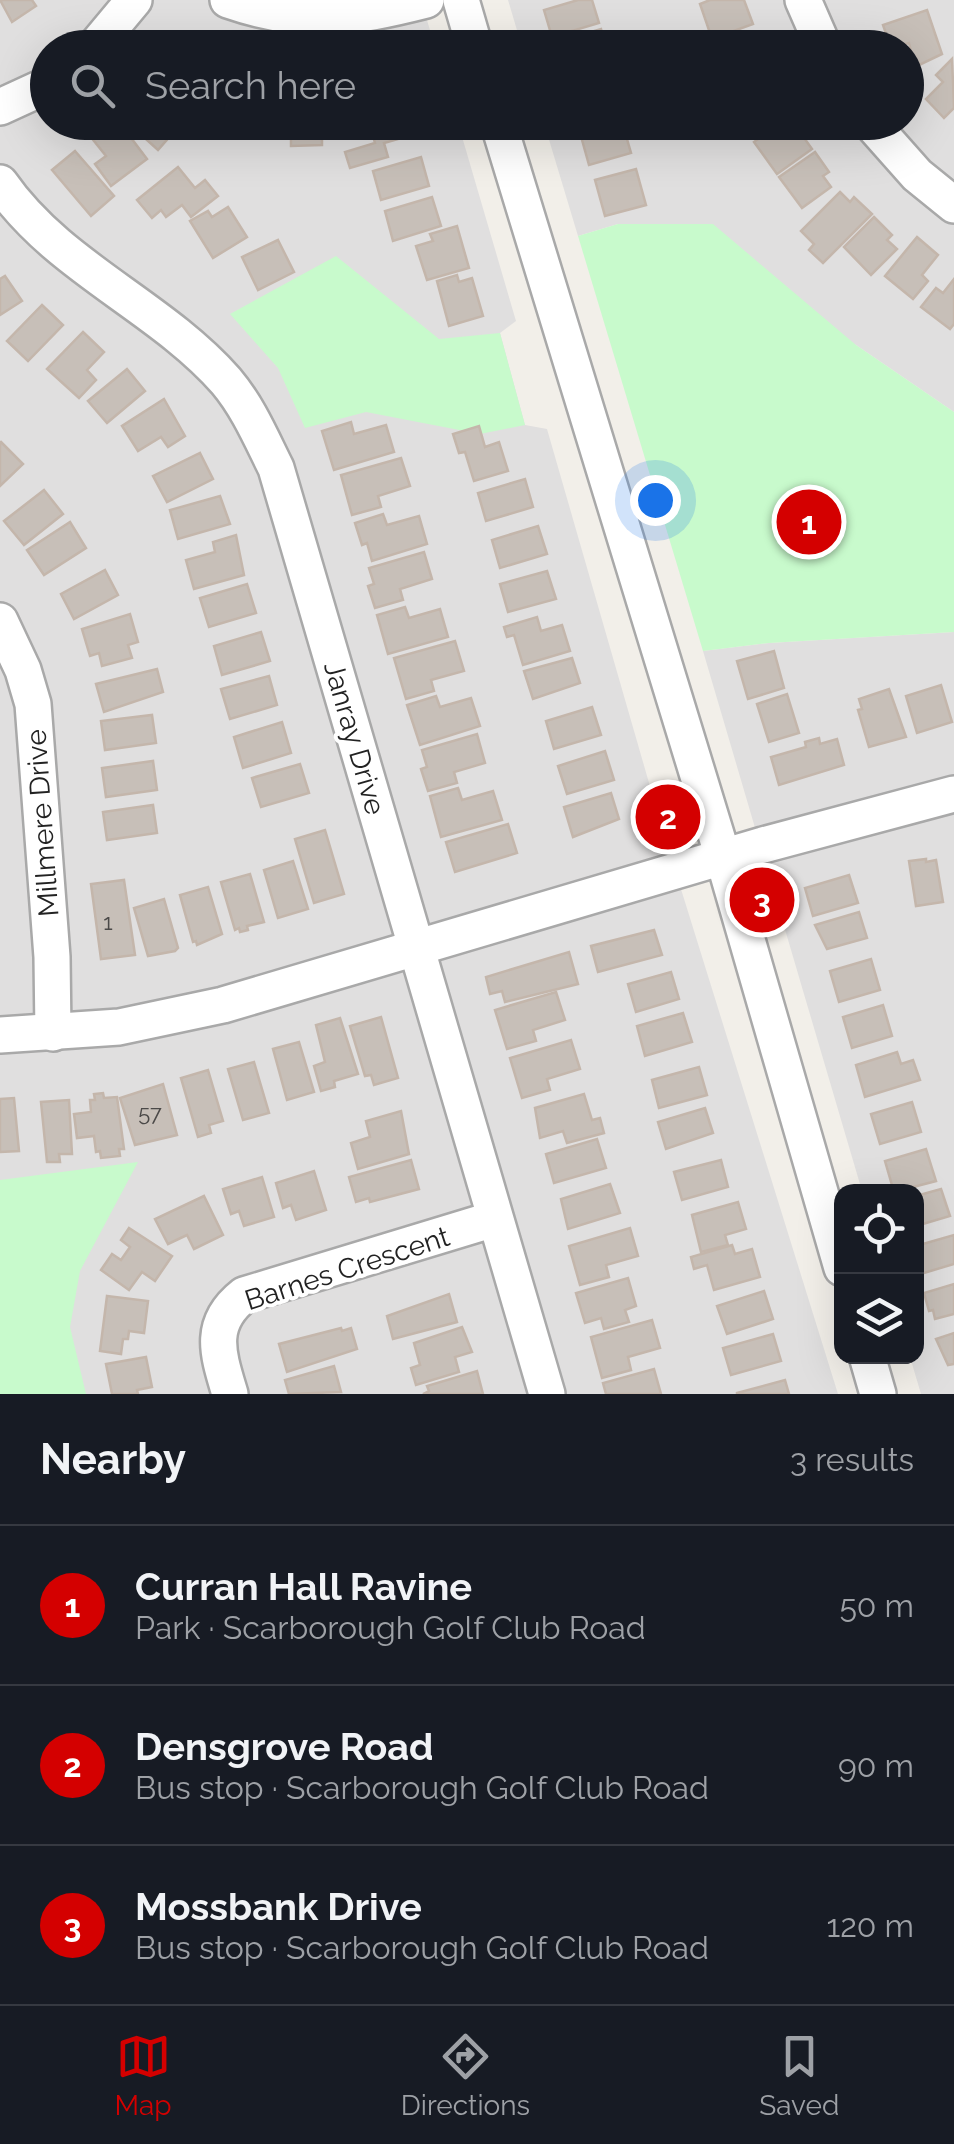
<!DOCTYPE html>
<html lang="en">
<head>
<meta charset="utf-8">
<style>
	:root { --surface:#171b24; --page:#242831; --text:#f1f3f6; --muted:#9ea1a6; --line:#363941; --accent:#d40000 }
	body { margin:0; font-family:Raleway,sans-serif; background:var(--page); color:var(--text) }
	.controls { position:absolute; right:30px; bottom:30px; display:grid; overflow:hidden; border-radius:20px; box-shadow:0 10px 40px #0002 }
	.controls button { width:90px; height:90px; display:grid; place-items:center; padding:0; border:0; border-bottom:2px solid var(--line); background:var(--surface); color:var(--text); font:50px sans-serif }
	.you { position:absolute; left:655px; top:500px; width:35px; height:35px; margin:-25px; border:8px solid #fff; border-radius:50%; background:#1a73e8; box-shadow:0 0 0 15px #1a73e833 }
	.badge { display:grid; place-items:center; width:65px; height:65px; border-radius:50%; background:var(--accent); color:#fff; font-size:32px; font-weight:700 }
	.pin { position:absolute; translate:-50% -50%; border:5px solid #fff; box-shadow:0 2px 10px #0006 }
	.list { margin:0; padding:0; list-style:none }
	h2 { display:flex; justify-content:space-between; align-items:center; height:130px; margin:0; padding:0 40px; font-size:42px }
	h2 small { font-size:32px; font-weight:400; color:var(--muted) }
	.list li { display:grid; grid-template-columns:65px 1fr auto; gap:30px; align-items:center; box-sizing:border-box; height:160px; padding:0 40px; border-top:2px solid var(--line) }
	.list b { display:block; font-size:38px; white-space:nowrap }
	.list p { margin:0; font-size:32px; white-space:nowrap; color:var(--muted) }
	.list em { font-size:32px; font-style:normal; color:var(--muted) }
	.icon { flex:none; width:55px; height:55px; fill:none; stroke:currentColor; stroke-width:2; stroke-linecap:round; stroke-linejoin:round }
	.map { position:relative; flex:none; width:954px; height:1394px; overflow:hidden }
	.search { position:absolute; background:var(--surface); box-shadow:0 10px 40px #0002; left:30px; right:30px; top:30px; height:110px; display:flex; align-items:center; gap:25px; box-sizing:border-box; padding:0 35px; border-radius:55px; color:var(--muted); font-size:38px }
	.sheet { height:610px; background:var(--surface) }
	nav { display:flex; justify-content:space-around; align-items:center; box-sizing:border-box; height:140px; border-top:2px solid var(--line); background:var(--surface); font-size:28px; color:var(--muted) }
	nav a { display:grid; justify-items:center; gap:5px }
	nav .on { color:var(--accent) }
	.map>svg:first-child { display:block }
	.residential { fill:#e0dfdf }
	.park { fill:#c8facc }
	.building { fill:#c7bfb8; stroke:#c4b6ab; stroke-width:2.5 }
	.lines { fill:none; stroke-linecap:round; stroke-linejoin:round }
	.minor-casing { stroke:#a9a9a9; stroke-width:40 }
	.minor { stroke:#fff; stroke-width:35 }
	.labels { text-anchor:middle; stroke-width:8; stroke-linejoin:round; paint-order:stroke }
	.number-label { font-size:22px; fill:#4b4948 }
	.street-label { font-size:28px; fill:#222; stroke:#fff }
</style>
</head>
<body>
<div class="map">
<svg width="954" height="1394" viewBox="0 0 954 1394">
	<rect width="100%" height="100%" fill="#f2efe9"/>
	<g class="residential">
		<polygon points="0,0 421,0 435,47 48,48 48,122 458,123 516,321 500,333 525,425 547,429 662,828 838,1394 0,1394"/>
		<polygon points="508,0 954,0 954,412 856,345 618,224 578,236 544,123 906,122 906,48 522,47"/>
		<polygon points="954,632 954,1394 921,1394 910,1357 916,1356 916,1192 862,1191 703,651 769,643"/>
	</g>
	<g class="park">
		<polygon points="618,224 713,224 856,345 954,412 954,632 769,643 703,651 578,236"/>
		<polygon points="336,256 439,339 500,333 525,425 480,434 366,412 305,428 278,368 230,314"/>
		<polygon points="138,1162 80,1271 70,1327 86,1394 0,1394 0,1180"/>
	</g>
	<g class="building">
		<polygon points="0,0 32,0 36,6 12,22"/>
		<polygon points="578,0 592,0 599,23 552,37 544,10"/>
		<polygon points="710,0 744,0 753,24 712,39 700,4"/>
		<polygon points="927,10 942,54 915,67 909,43 891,48 883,25"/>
		<polygon points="601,29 606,48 555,48 553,43"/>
		<polygon points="758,33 766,48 717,46 733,37 737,44"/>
		<polygon points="952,59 954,108 944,118 926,99 943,82 936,75"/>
		<polygon points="108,122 119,122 147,159 111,186 95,164 106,156 90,136"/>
		<polygon points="127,122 175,122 179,126 158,150"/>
		<polygon points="242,122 279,122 276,138 241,132"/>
		<polygon points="291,122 322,122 322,145 291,146"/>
		<polygon points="369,122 423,122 426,131 384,143 388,157 350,168 345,152 375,143"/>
		<polygon points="601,122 622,122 631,153 589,165 579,129"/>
		<polygon points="781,122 791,133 797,128 812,149 777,174 754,142"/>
		<polygon points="75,151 114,196 91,216 52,170"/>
		<polygon points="815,152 829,172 823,176 831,187 802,208 779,177"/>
		<polygon points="421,157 429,186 381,200 373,171"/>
		<polygon points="178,167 195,188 205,180 218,196 191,217 182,205 166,217 161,210 152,218 137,200"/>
		<polygon points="636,169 646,205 605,216 595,180"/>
		<polygon points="840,192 850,202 854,197 872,214 823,263 809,250 814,244 801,231"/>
		<polygon points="432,197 441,226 393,241 385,211"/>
		<polygon points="228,207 247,237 213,258 190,221 208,211 212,217"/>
		<polygon points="874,217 892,235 887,240 897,249 871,275 844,247"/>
		<polygon points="457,226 469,268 427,280 416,246 433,241 430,234"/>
		<polygon points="917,237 938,255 922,275 928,281 913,299 885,276"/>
		<polygon points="278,240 294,272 258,290 242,257"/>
		<polygon points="457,275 459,282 472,278 483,316 449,326 437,281"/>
		<polygon points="5,276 22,301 0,315 0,279"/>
		<polygon points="954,279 954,324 950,329 921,307 936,288 943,293"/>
		<polygon points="42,305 63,325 28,361 7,341"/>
		<polygon points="83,332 104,352 87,370 96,380 79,398 47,369"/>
		<polygon points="127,369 145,391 107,423 88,401"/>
		<polygon points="164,399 185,436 168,447 161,437 138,451 122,426"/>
		<polygon points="351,422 354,434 386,425 394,452 334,470 322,431"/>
		<polygon points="479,426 485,447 499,442 508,471 474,481 465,452 459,453 453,434"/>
		<polygon points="1,442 23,464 0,486 0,443"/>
		<polygon points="200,453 213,479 167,502 153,476"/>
		<polygon points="401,458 410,486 378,496 381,507 352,515 341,475"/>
		<polygon points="525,479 533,507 486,521 478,493"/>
		<polygon points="44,490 63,514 24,545 4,521"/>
		<polygon points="220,496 230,524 178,539 170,510"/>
		<polygon points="383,514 387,525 419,516 427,544 372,561 367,543 362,545 355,523"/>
		<polygon points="70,522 86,548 44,575 27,550"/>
		<polygon points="538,526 547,554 500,568 492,540"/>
		<polygon points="236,535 244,575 194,589 186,560 215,552 213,542"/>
		<polygon points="424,552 432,579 400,589 403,600 375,608 368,586 374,584 369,568"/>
		<polygon points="105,570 118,595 74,619 61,594"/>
		<polygon points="547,571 556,599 508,612 500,584"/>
		<polygon points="247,584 256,613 209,627 200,598"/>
		<polygon points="405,607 409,618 440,609 448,637 388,654 377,615"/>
		<polygon points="130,614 138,642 128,645 132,658 102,666 99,653 90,656 82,629"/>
		<polygon points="537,617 541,631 562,625 570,651 523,665 514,635 507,637 504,627"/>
		<polygon points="261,632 270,661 222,675 214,646"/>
		<polygon points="455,641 464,671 431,680 434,691 406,699 394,658"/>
		<polygon points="774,651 784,688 748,699 737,661"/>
		<polygon points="572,658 580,683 533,699 524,671"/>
		<polygon points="157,669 163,692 104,712 96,684"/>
		<polygon points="269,676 277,705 230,719 221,689"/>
		<polygon points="941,685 952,722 917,733 906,696"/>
		<polygon points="889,689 906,737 869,747 858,710 862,709 859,699"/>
		<polygon points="787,694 799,733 769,742 757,704"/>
		<polygon points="436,696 440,707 471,698 480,726 420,745 407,705"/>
		<polygon points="592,707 601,735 554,749 546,721"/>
		<polygon points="152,715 156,743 105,750 101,721"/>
		<polygon points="282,722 291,753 243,768 234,737"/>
		<polygon points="477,734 485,763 454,772 457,783 428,791 421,769 427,767 422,750"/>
		<polygon points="819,738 820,744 837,739 844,765 779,785 771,757 806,747 805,742"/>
		<polygon points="605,751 614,780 567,794 558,766"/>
		<polygon points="153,761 157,790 106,797 102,768"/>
		<polygon points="300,764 309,793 261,807 252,778"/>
		<polygon points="458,788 462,800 493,791 502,820 441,837 430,796"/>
		<polygon points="611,793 619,819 573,837 564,807"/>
		<polygon points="153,805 157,833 107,840 103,812"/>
		<polygon points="508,824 517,853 455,872 446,842"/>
		<polygon points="325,830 344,894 314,903 295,839"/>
		<polygon points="926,859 926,862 936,860 943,902 916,906 909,861"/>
		<polygon points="293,861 308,909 278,918 264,870"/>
		<polygon points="250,874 264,922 247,926 248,930 240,932 239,928 235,930 221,882"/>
		<polygon points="849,875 858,903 813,916 805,888"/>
		<polygon points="124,880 135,955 101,959 91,884"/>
		<polygon points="208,887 222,934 197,945 196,941 193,942 180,895"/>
		<polygon points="164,899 178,948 175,951 148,956 134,908"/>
		<polygon points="859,912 867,938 827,949 815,925"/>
		<polygon points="654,930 662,955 598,972 591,946"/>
		<polygon points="569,952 578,984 505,1002 502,991 490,994 486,977"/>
		<polygon points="871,959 880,990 839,1002 830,971"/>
		<polygon points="671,972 679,999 636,1012 628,984"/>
		<polygon points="556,992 565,1020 533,1030 536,1041 507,1049 495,1010"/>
		<polygon points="883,1005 892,1036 852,1048 843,1017"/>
		<polygon points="683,1013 692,1042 645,1056 637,1026"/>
		<polygon points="381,1017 398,1078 374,1085 371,1075 365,1076 350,1026"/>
		<polygon points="340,1018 358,1074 334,1081 335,1087 321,1091 314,1066 325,1062 316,1025"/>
		<polygon points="571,1040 580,1069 547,1079 550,1090 522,1098 510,1058"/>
		<polygon points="299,1042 314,1092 287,1100 273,1049"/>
		<polygon points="897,1052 901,1064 913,1060 920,1080 865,1097 856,1065"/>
		<polygon points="254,1062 269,1113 243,1120 228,1069"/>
		<polygon points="699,1067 707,1095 659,1108 652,1080"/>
		<polygon points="208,1070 223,1121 209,1125 211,1133 198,1137 181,1078"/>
		<polygon points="163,1084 177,1135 135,1145 120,1098"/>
		<polygon points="103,1093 104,1098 117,1097 124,1149 119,1149 120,1156 101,1158 100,1151 96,1152 94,1136 77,1138 74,1114 91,1112 90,1100 95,1100 94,1094"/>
		<polygon points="584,1094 592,1120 600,1118 604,1133 567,1143 563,1131 540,1138 535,1108"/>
		<polygon points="14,1098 19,1151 0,1152 0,1099"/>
		<polygon points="69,1100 72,1154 59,1154 60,1162 47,1162 41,1102"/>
		<polygon points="912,1102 921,1132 880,1144 871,1114"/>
		<polygon points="705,1108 713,1133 666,1149 658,1122"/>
		<polygon points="401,1111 409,1154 358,1169 351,1143 370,1137 366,1121"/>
		<polygon points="597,1139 606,1168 554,1183 546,1154"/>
		<polygon points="926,1149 936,1181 894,1192 885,1161"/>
		<polygon points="411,1160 419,1189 370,1202 369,1198 356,1202 349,1177"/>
		<polygon points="721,1160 728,1187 682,1200 674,1172"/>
		<polygon points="314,1171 326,1210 296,1220 291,1205 283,1208 276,1183"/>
		<polygon points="262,1177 274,1217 244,1226 239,1211 231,1214 223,1189"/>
		<polygon points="610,1184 620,1213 568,1229 561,1199"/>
		<polygon points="941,1189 950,1216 916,1226 916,1196"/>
		<polygon points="204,1196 223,1235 194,1249 187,1235 168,1244 155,1219"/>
		<polygon points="738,1202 746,1229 725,1235 728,1245 701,1252 692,1215"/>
		<polygon points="129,1228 172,1256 155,1281 142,1272 129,1290 101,1270 112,1254 121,1260 130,1247 121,1240"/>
		<polygon points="630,1228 638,1256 606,1265 609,1277 580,1285 569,1246"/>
		<polygon points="954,1235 954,1264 917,1275 916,1246"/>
		<polygon points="732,1245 735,1254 752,1249 760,1277 714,1290 707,1265 694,1269 691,1257"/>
		<polygon points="628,1278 636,1306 625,1310 629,1322 604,1329 601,1318 585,1323 576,1293"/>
		<polygon points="954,1284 954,1314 935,1319 933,1310 929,1311 924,1293"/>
		<polygon points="764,1291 773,1319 727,1334 717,1306"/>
		<polygon points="449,1294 457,1322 393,1339 387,1316"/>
		<polygon points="107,1296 148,1301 144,1333 129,1331 128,1339 123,1339 121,1354 100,1351"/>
		<polygon points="652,1320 660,1348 628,1357 631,1370 602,1378 591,1337"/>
		<polygon points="462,1327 472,1352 455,1357 459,1372 416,1385 411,1368 420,1365 414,1343"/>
		<polygon points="341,1328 342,1331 351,1328 357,1349 287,1372 279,1344"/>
		<polygon points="954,1333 954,1364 948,1365 936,1339"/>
		<polygon points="773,1334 781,1361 731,1375 723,1348"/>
		<polygon points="146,1357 152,1387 137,1390 138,1394 112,1394 106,1364"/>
		<polygon points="334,1366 341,1392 289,1394 285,1380"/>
		<polygon points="654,1369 661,1394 606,1394 603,1383"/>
		<polygon points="477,1371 483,1394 423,1394 429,1391 427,1386"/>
		<polygon points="785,1380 789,1394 737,1394 737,1393"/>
	</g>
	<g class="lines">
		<defs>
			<g id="minor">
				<path d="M 228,0 C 303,26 351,19 426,0"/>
				<polyline points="461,0 475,48"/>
				<polyline points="803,0 824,48"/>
				<polyline points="94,48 134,0"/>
				<polyline points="0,107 48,85"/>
				<polyline points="498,122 723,857 842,1268"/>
				<polyline points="870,122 917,175 954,205"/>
				<path d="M 0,183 C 59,268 159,305 226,381 C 248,407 261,438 276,468 L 547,1394"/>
				<polyline points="0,621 23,670 33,704 52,957 53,1033"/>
				<polyline points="0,1035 119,1027 223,1005 763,845 954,794"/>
				<polyline points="867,1356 878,1394"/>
				<path d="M 230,1394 C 218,1354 207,1324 244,1295 L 494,1219"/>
			</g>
		</defs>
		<use href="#minor" class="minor-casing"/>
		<use href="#minor" class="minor"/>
	</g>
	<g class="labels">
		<g class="number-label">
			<text x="108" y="930">1</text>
			<text x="150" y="1121">57</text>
		</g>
		<g class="street-label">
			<text transform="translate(355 738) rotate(74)" y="10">Janray Drive</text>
			<text transform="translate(42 823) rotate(-94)" y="10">Millmere Drive</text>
			<text transform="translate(347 1268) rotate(-18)" y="10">Barnes Crescent</text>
		</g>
	</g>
</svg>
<div class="controls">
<button><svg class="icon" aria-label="locate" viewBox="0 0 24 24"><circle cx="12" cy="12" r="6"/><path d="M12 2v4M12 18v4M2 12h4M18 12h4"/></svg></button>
<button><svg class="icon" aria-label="layers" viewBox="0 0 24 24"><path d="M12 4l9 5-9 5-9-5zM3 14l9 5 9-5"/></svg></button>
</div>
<div class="you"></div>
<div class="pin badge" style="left:809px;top:522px">1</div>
<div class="pin badge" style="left:668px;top:817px">2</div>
<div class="pin badge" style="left:762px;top:900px">3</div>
<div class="search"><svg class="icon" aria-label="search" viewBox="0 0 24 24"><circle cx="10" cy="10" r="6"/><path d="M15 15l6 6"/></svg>Search here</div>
</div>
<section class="sheet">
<h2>Nearby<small>3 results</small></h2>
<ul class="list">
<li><span class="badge">1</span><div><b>Curran Hall Ravine</b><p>Park · Scarborough Golf Club Road</p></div><em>50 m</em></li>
<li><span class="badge">2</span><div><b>Densgrove Road</b><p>Bus stop · Scarborough Golf Club Road</p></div><em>90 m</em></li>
<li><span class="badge">3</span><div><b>Mossbank Drive</b><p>Bus stop · Scarborough Golf Club Road</p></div><em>120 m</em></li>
</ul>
</section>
<nav>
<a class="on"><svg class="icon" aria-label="map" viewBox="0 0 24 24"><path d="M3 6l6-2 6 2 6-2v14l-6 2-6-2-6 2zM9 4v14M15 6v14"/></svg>Map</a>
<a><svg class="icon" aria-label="directions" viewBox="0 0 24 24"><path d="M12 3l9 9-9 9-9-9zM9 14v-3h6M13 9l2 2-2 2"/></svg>Directions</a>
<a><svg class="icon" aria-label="saved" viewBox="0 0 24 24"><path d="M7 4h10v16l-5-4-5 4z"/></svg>Saved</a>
</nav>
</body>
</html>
